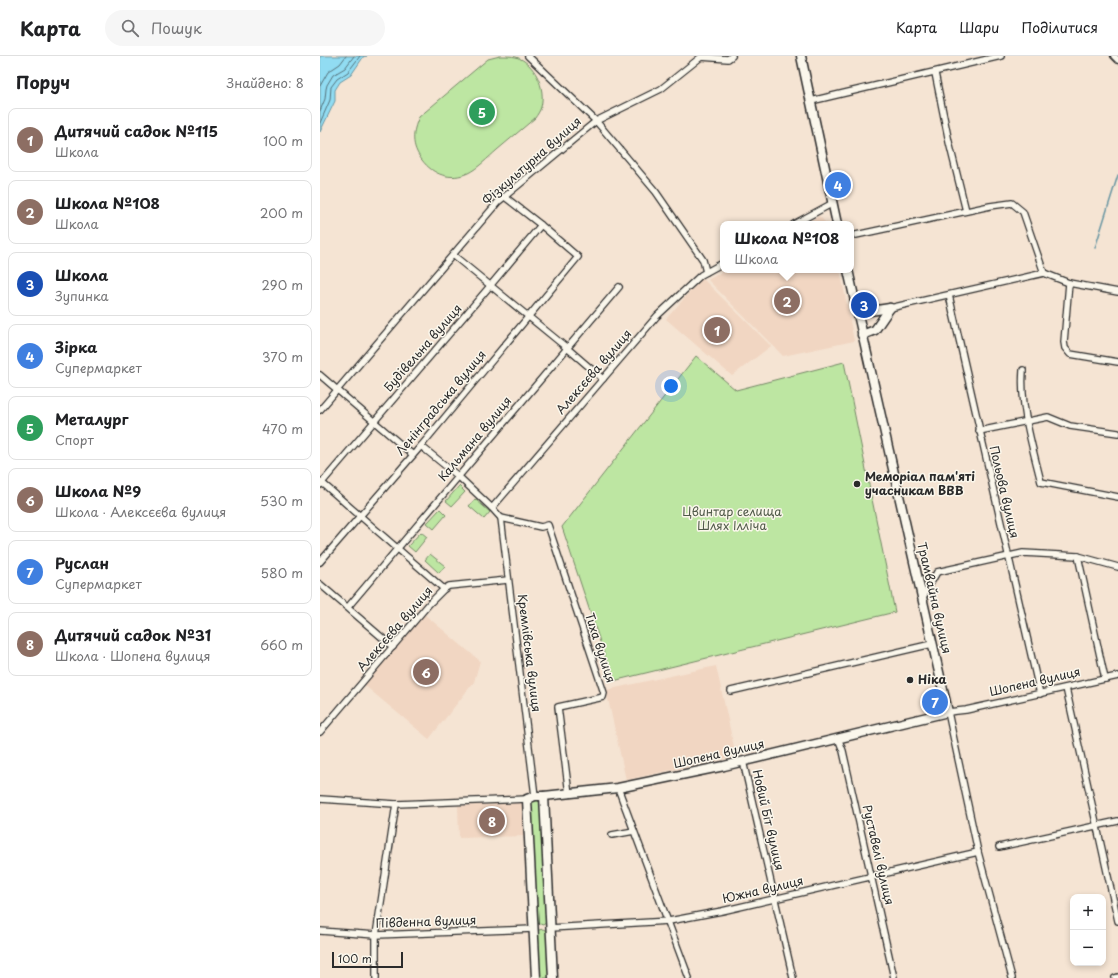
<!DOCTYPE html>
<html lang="uk">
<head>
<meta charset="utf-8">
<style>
	:root { --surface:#fff; --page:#f6f6f6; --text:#202124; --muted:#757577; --line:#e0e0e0; --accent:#0f766e }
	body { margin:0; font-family:"Playpen Sans",sans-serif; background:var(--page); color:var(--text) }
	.controls { position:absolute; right:12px; bottom:12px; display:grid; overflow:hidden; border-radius:8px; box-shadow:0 2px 6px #0003 }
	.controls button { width:36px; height:36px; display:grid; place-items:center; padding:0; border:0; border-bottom:1px solid var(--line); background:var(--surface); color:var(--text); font:20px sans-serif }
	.scale { position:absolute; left:12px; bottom:10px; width:71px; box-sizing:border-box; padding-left:4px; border:2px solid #2b2b2b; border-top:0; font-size:11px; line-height:14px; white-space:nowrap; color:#2b2b2b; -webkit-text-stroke:3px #fbf7ec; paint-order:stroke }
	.you { position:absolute; left:351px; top:330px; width:14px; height:14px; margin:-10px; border:3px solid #fff; border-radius:50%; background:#1a73e8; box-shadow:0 0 0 6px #1a73e833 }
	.badge { display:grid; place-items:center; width:26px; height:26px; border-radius:50%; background:var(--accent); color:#fff; font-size:13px; font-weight:700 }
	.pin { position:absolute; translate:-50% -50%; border:2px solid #fff; box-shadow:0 1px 4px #0006 }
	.popup { position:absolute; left:400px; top:165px; width:134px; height:52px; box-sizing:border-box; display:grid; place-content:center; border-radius:8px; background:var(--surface); filter:drop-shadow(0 1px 3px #0005); font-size:13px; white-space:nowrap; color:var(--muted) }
	.popup b { font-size:15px; color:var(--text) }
	.popup::after { content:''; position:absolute; left:50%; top:100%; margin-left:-8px; border:8px solid transparent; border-top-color:var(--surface) }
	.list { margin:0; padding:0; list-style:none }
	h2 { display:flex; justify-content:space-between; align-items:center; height:52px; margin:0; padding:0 16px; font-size:17px }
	h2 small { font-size:13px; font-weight:400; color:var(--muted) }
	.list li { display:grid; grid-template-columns:26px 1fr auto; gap:12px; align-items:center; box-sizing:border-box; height:64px; margin:0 8px 8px; padding:0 8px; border:1px solid var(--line); border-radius:8px }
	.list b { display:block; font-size:15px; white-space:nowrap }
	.list p { margin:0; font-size:13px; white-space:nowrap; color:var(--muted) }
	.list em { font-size:13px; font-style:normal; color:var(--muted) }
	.icon { flex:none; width:22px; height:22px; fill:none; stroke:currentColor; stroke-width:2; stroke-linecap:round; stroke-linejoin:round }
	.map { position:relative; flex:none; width:798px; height:922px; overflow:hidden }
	header { display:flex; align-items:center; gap:24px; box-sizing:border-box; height:56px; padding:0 20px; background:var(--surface); border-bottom:1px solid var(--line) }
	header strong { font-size:19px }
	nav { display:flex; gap:22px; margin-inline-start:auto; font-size:14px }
	.search { width:280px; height:36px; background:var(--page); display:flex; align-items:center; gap:10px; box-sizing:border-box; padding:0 14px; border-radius:22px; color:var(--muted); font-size:15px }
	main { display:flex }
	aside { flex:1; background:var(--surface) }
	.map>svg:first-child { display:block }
	.built { fill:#f1d6c2 }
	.green { fill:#bde6a2; stroke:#748866 }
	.water { fill:#91dcf2; stroke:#6895a2 }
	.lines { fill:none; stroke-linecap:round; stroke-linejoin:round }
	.shore { stroke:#54727b; stroke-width:1 }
	.stream { stroke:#6895a2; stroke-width:1.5 }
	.street-casing { stroke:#2b2b2b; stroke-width:8 }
	.secondary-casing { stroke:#2b2b2b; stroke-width:11 }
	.street { stroke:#fbf7ec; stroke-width:5.5 }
	.secondary { stroke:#fbf7ec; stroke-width:8 }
	.poi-dot { fill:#2b2b2b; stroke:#fbf7ec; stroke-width:1.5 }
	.labels { text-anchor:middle; stroke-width:3; stroke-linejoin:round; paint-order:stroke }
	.street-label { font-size:12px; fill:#2b2b2b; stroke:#fbf7ec }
	.poi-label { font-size:12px; font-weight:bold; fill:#2b2b2b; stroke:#fbf7ec; text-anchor:start }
	.park-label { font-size:12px; fill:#505a49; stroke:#fbf7ec }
</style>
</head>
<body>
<header>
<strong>Карта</strong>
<div class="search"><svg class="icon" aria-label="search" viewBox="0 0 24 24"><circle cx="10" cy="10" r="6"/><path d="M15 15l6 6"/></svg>Пошук</div>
<nav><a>Карта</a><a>Шари</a><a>Поділитися</a></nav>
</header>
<main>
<aside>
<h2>Поруч<small>Знайдено: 8</small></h2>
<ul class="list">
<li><span class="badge" style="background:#8d6e63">1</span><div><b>Дитячий садок №115</b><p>Школа</p></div><em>100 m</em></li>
<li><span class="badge" style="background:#8d6e63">2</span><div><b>Школа №108</b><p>Школа</p></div><em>200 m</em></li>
<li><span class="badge" style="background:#1a4fb4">3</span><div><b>Школа</b><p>Зупинка</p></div><em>290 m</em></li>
<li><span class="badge" style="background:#3f7fe0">4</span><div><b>Зірка</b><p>Супермаркет</p></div><em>370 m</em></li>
<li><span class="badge" style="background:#2e9e5b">5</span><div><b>Металург</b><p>Спорт</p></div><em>470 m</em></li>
<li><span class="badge" style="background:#8d6e63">6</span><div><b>Школа №9</b><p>Школа · Алексєєва вулиця</p></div><em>530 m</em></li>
<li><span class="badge" style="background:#3f7fe0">7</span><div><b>Руслан</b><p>Супермаркет</p></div><em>580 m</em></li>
<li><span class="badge" style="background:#8d6e63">8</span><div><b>Дитячий садок №31</b><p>Школа · Шопена вулиця</p></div><em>660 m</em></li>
</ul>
</aside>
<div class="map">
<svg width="798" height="922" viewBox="0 0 798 922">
	<rect width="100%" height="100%" fill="#f5e4d3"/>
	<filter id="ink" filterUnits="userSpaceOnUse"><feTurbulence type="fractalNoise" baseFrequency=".025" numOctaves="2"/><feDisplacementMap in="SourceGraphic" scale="8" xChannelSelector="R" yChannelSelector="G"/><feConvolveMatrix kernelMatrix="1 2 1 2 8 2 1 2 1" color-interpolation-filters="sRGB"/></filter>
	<g filter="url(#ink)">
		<g class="built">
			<polygon points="499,160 507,168 485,168"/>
			<polygon points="405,214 520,214 534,285 463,300 388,224"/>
			<polygon points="382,222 451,290 412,320 346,263"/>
			<polygon points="104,558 160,605 154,626 109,683 44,629"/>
			<polygon points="396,610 416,700 306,724 286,634"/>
			<polygon points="204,747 205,780 139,782 138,750"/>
		</g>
		<g class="green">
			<path d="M 180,0 C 185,0 192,0 196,1 C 215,7 226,32 221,51 C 220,55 217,59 215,62 C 202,73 190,83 177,94 C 169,101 157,113 148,117 C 131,125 113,119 102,104 C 91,90 92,76 99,61 L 168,3 Z"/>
			<polygon points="376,300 416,334 524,306 575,556 293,625 242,471"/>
			<polygon points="139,430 145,436 132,450 126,445"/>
			<polygon points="155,443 170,456 164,463 149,450"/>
			<polygon points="120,453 126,459 114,473 107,467"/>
			<polygon points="101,476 107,481 95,496 88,490"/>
			<polygon points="110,498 125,510 119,517 105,504"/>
			<polygon points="213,744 217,744 220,746 227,866 223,869 217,867 211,746"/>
			<polygon points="223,873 225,874 227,877 229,922 219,922 217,876 219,874"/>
		</g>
		<polygon class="water" points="0,0 47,0 44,0 31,19 20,26 15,34 15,45 0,76"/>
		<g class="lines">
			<g class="shore">
				<polyline points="0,30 8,16 20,8 26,0"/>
				<polyline points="0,55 5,43 6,33 7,29 13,19 25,12 34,0"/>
				<polyline points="0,67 10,44 11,31 17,23 28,16 40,0"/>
			</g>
			<polyline class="stream" points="775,192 798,119"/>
			<defs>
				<g id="street">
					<polyline points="208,0 276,65 336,136 383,204 386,216"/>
					<polyline points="794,0 798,4"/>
					<polyline points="615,17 629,86 646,155"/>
					<polyline points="491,45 681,0"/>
					<polyline points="474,168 513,147"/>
					<polyline points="536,179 670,150 692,147 703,156 724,217"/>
					<polyline points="133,199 247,292 283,323"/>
					<polyline points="749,227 744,286 745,292 750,298 798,306"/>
					<polyline points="629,239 720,638"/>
					<polyline points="570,252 724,217 749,227 798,236"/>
					<path d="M 703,314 C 700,351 712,389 721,426 L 798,441"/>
					<polyline points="0,319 93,399"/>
					<polyline points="0,354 178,146 276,65 341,33 381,1 408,3 412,0"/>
					<polyline points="659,375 728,361 750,370 798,377"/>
					<polyline points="101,390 138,420 172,452 181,462 215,740"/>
					<polyline points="0,425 124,533"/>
					<polyline points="0,429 170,230 221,169"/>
					<polyline points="172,452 337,260 381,219 403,207"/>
					<polyline points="181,462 221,471 228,469 284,637 283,641 279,642 238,651 249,738"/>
					<polyline points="758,500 785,623"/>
					<polyline points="0,506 101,390 258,201 221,169 185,141"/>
					<polyline points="0,528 73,591"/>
					<polyline points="602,543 617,516 703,497 758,500 798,511"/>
					<polyline points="28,551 299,231"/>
					<polyline points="746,632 798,865"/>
					<polyline points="411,635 612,588"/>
					<polyline points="0,676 109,548 124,533 129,530 188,524"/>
					<polyline points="518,682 523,695 574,922"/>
					<polyline points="423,705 473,922"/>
					<polyline points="298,732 369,922"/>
					<polyline points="0,743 76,748 207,743"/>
					<polyline points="292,779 314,775"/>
					<polyline points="679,791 798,765"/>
					<polyline points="230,872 349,865 402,855 658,796"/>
					<polyline points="0,875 56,879 213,873"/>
					<polyline points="56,922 56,879 76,748"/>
					<polyline points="692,922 658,796 628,656 646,654 798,620"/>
					<polyline points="795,922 798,921"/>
				</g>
				<g id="secondary">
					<polyline points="481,0 517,168"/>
					<polyline points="537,257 570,252"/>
					<polyline points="542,279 555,274 570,252"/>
					<polyline points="224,740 233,922"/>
					<polyline points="216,922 207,743 215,740 224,740 298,732 404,710 628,656 528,214"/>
				</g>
			</defs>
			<use href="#street" class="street-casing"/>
			<use href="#secondary" class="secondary-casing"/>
			<use href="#street" class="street"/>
			<use href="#secondary" class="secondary"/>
		</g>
	</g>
	<g class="poi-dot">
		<circle cx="537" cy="428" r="4"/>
		<circle cx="590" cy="624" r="4"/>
	</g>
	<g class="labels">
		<g class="street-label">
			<text transform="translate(212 105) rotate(-41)" y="4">Фiзкультурна вулиця</text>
			<text transform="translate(103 292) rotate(-49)" y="4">Будівельна вулиця</text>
			<text transform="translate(274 316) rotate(-49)" y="4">Алексєєва вулиця</text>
			<text transform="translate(121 347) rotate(-50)" y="4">Ленінградська вулиця</text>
			<text transform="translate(155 383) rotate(-50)" y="4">Кальмана вулиця</text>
			<text transform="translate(684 436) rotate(77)" y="4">Польова вулиця</text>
			<text transform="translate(614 542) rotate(77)" y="4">Трамвайна вулиця</text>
			<text transform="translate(75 573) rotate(-49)" y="4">Алексєєва вулиця</text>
			<text transform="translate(280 592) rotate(72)" y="4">Тиха вулиця</text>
			<text transform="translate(209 597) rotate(83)" y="4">Кремлівська вулиця</text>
			<text transform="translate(715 626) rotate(-13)" y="4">Шопена вулиця</text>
			<text transform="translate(399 698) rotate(-13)" y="4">Шопена вулиця</text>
			<text transform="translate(448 764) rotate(77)" y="4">Новий Біт вулиця</text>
			<text transform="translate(558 799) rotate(77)" y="4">Руставелі вулиця</text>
			<text transform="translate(443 834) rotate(-13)" y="4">Южна вулиця</text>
			<text transform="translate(106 866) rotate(-2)" y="4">Південна вулиця</text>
		</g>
		<g class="poi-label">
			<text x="545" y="425">Меморіал пам'яті<tspan x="545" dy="14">учасникам ВВВ</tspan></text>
			<text x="598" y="628">Ніка</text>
		</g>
		<g class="park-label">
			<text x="412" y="460">Цвинтар селища<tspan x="412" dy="14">Шлях Ілліча</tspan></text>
		</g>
	</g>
</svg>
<div class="controls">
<button>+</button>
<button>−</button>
</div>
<div class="scale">100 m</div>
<div class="you"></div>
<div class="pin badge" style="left:397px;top:274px;background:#8d6e63">1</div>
<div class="pin badge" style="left:467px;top:245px;background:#8d6e63">2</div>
<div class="popup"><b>Школа №108</b>Школа</div>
<div class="pin badge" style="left:544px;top:249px;background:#1a4fb4">3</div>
<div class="pin badge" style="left:518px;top:129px;background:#3f7fe0">4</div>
<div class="pin badge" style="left:162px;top:56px;background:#2e9e5b">5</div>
<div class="pin badge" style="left:106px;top:616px;background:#8d6e63">6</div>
<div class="pin badge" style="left:615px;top:646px;background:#3f7fe0">7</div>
<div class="pin badge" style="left:172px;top:765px;background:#8d6e63">8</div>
</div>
</main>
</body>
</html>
